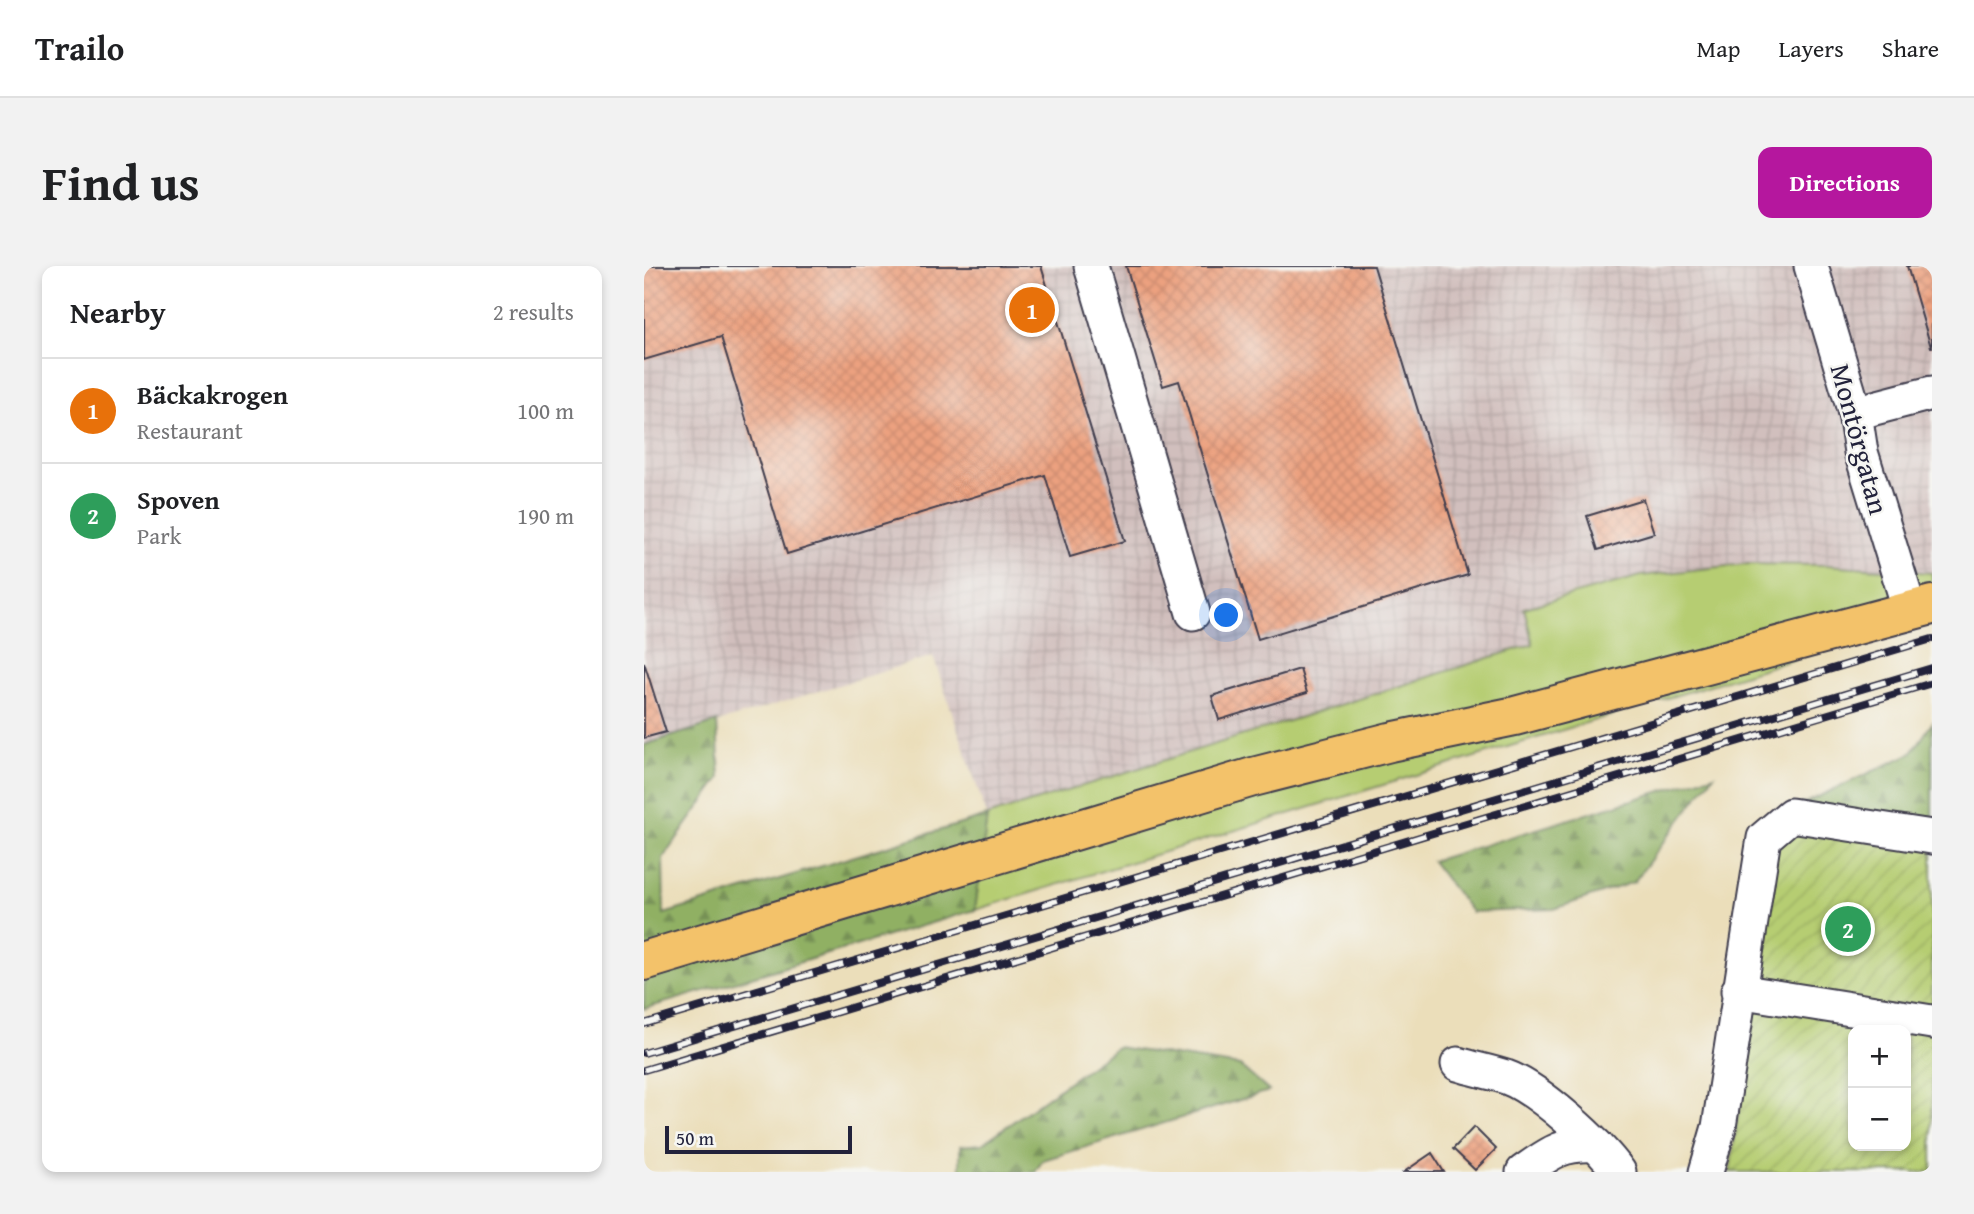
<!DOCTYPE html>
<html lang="en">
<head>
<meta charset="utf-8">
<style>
	:root { --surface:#fff; --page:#f2f2f2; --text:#202124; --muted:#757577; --line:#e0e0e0; --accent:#b5179e }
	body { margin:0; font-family:"Gentium Book Plus",serif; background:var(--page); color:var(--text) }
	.controls { position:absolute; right:21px; bottom:21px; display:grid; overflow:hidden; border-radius:14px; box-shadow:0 4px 10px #0003 }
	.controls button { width:63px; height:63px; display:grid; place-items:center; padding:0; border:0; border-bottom:2px solid var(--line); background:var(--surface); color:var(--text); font:35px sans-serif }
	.scale { position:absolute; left:21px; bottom:18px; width:187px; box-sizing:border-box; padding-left:7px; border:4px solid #22223b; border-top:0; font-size:19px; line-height:24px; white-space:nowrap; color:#22223b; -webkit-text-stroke:5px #f6f6f2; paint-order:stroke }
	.you { position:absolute; left:583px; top:350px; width:24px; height:24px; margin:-18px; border:5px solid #fff; border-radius:50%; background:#1a73e8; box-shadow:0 0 0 10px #1a73e833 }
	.badge { display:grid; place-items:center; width:46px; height:46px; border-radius:50%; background:var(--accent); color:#fff; font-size:23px; font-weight:700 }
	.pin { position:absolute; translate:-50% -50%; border:4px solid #fff; box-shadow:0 2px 7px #0006 }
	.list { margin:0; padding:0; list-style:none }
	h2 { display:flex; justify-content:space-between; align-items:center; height:91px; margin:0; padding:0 28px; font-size:30px }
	h2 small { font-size:23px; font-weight:400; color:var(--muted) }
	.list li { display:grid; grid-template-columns:46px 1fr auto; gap:21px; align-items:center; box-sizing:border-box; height:105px; padding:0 28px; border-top:2px solid var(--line) }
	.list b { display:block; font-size:26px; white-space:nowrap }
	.list p { margin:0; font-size:23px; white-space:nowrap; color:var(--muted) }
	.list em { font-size:23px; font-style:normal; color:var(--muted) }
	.map { position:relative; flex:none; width:1288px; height:906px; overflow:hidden; border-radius:14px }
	header { display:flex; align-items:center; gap:42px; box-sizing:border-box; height:98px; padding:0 35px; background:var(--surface); border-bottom:2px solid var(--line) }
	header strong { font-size:33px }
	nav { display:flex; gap:38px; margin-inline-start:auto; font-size:24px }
	.intro { display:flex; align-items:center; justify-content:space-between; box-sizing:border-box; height:168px; padding:0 42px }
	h1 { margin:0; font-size:49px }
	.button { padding:18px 32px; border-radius:14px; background:var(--accent); color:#fff; font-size:24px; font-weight:700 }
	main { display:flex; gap:42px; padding:0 42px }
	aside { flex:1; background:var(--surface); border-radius:14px; box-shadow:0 4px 10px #0003 }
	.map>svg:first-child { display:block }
	.industrial { fill:url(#industrial-grid) }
	.green { fill:#b6cd72; stroke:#6c7856; stroke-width:2 }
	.forest { fill:url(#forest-firs); stroke:#596950; stroke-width:2 }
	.garden { fill:url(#garden-furrows); stroke:#6c7856; stroke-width:2; fill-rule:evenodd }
	.building { fill:url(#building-cross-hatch) }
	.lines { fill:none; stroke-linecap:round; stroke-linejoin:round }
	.minor-casing { stroke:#403e4e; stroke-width:37 }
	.major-casing { stroke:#403e4e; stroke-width:42 }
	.minor { stroke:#fff; stroke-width:33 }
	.major { stroke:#f3c26a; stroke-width:38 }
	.rail-casing { stroke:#22223b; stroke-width:8 }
	.rail { stroke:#f6f6f2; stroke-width:5; stroke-dasharray:16; stroke-linecap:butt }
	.labels { text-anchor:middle; stroke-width:5; stroke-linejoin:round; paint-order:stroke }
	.street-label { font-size:28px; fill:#22223b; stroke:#f6f6f2 }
</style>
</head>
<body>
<header>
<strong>Trailo</strong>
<nav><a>Map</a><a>Layers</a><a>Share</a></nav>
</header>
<div class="intro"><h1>Find us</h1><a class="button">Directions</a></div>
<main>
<aside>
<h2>Nearby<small>2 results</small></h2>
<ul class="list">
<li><span class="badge" style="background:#e8710a">1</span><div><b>Bäckakrogen</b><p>Restaurant</p></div><em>100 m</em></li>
<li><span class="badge" style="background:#2e9e5b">2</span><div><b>Spoven</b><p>Park</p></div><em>190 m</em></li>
</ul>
</aside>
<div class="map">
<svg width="1288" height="906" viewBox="0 0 1288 906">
	<defs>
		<pattern id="industrial-grid" width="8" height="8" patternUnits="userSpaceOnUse" patternTransform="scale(1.75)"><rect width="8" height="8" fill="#d1bfbd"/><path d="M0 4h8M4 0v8" fill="none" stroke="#b3a4a3"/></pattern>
		<pattern id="forest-firs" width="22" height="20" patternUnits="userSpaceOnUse" patternTransform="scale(1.75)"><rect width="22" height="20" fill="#90b064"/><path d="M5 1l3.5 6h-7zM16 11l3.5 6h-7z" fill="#758f54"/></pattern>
		<pattern id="garden-furrows" width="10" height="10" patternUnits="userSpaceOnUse" patternTransform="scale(1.75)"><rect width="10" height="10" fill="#b6cd72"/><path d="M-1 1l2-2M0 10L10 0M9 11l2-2" fill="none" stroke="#9cb064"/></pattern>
		<pattern id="building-cross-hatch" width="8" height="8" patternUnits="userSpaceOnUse" patternTransform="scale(1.75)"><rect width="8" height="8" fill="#eca17f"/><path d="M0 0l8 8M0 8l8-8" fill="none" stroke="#ca8a6f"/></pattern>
	</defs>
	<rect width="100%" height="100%" fill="#f6f6f2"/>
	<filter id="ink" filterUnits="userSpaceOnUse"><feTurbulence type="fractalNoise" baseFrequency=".0143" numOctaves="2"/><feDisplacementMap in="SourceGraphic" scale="14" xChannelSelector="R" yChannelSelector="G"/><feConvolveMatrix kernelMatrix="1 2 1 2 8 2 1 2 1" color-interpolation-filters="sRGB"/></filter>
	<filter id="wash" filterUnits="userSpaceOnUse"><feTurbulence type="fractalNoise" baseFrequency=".00686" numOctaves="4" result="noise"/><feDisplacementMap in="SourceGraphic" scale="28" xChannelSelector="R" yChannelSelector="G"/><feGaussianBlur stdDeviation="1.57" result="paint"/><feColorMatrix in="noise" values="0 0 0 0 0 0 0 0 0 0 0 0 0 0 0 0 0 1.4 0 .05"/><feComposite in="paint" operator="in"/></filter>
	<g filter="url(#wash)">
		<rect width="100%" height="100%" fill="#ebdeba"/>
		<polygon class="industrial" points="0,0 1288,0 1288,307 1183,299 1101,298 997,310 917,330 880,342 889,378 343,550 289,390 0,479"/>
		<polygon class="green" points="1101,298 1183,299 1288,307 1288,351 331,644 343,550 889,378 880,342 997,310"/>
		<g class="forest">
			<polygon points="73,456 76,512 19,592 20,648 343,550 331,644 0,743 0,479"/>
			<polygon points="1288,457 1288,561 1152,541 1268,487"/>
			<polygon points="1070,509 990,616 910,643 827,646 788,595"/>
			<polygon points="473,781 596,800 625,825 399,894 391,906 316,906 316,880 338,878"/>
		</g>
		<path class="garden" d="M 1134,556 L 1288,561 L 1288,906 L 1086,906 ZM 1209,764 L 1262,764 L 1262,880 L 1209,880 Z"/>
		<g id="blocks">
			<g class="building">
				<polygon points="0,0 397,0 481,275 426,291 401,209 143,288 77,71 0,94"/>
				<polygon points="482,0 730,0 824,309 614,373 535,115 519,120"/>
				<polygon points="1263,0 1288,0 1288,81 1287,81"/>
				<polygon points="999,233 1010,267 954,284 943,250"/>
				<polygon points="0,396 22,466 0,472"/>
				<polygon points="656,403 663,427 575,454 568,430"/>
				<polygon points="830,861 852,883 831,904 809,883"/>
				<polygon points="788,887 800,906 760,906"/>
			</g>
		</g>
	</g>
	<g filter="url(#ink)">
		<use href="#blocks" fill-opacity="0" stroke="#403e4e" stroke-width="2"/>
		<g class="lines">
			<defs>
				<g id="minor">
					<polyline points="447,0 549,347"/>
					<polyline points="1167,0 1211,147 1217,186 1266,345"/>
					<polyline points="1211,147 1288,127"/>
					<polyline points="1094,725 1288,756"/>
					<path d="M 814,798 C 830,803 847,806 862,811 C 895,823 955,878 975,906"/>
					<path d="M 879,906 C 906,887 918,877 952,879"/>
					<polyline points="1062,906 1075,861 1120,572 1147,549 1288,571"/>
				</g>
				<polyline id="major" points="0,695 609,511 746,476 871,450 1288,339"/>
			</defs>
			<use href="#minor" class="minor-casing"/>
			<use href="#major" class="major-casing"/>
			<use href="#minor" class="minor"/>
			<use href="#major" class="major"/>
			<defs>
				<g id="rail">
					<polyline points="0,758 1288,373"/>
					<polyline points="0,787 1288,402"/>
					<polyline points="0,804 1288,417"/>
				</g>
			</defs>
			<use href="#rail" class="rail-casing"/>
			<use href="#rail" class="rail"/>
		</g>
	</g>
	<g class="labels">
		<g class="street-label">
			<text transform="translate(1216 173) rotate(75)" y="10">Montörgatan</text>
		</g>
	</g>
</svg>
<div class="controls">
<button>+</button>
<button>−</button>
</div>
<div class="scale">50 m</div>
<div class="you"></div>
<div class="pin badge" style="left:388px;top:44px;background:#e8710a">1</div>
<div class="pin badge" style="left:1204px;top:663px;background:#2e9e5b">2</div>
</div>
</main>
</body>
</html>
